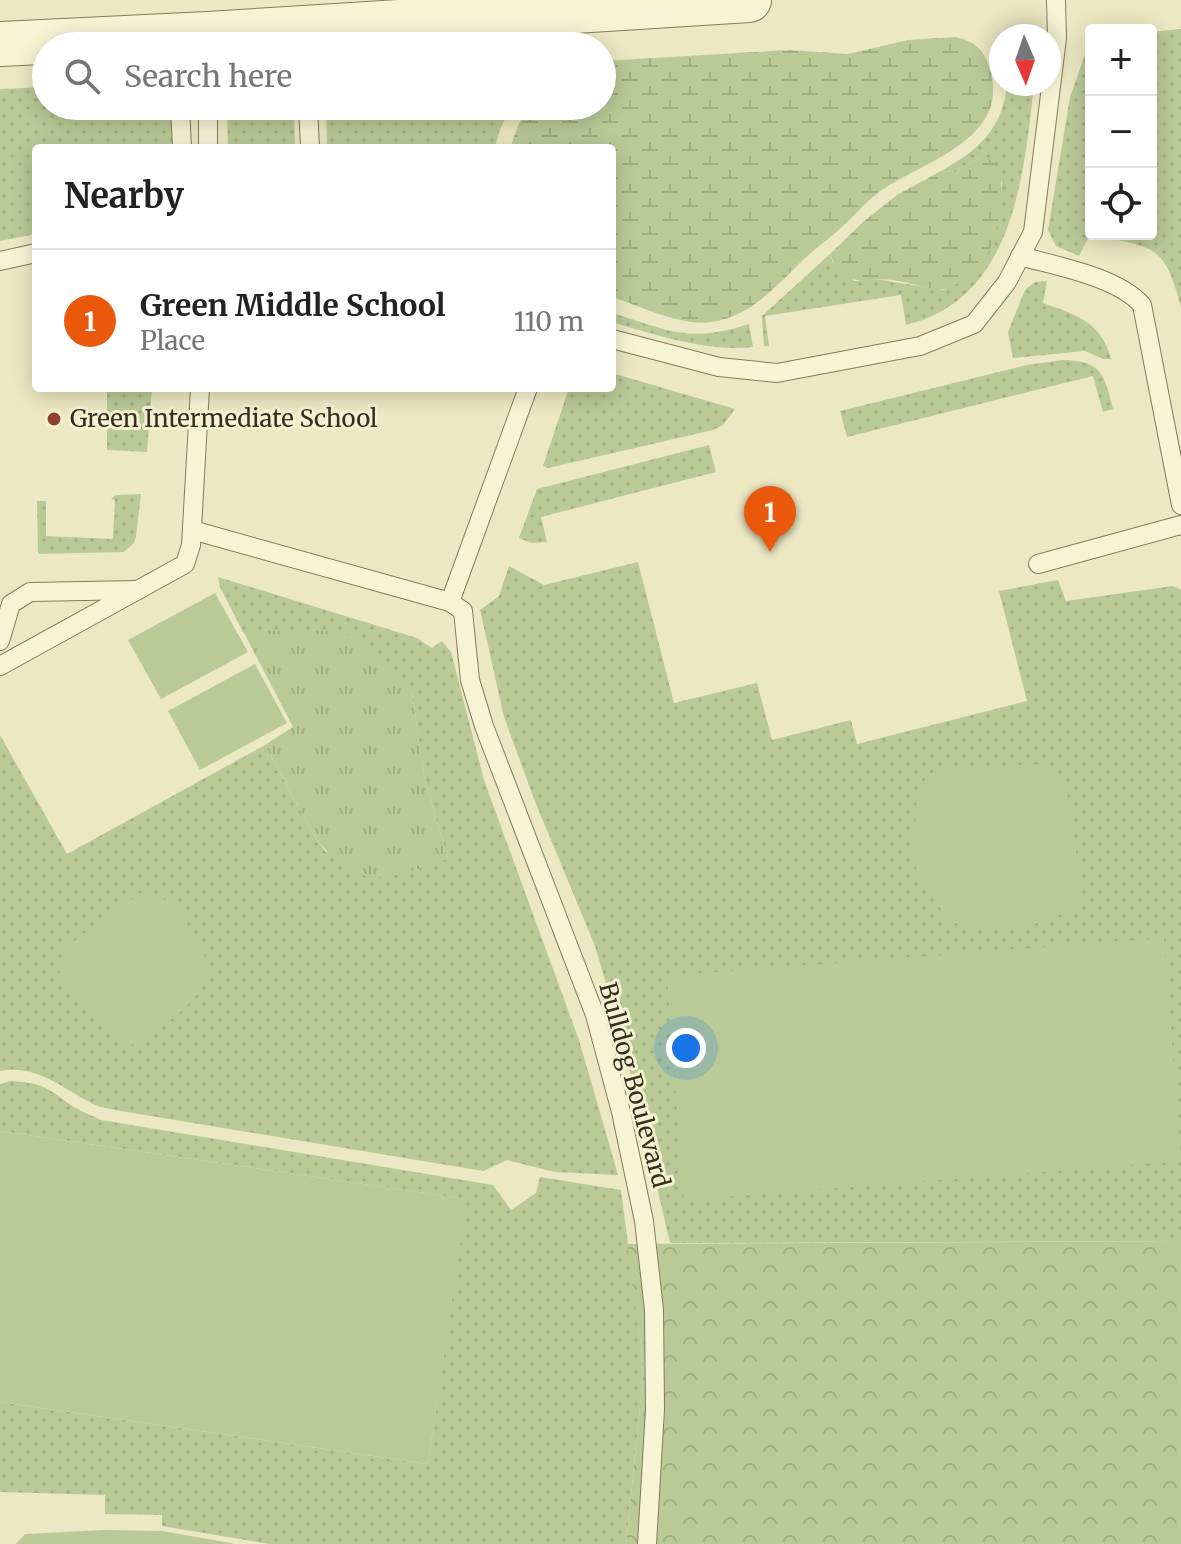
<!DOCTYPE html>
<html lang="en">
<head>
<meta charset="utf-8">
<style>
	:root { --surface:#fff; --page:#f6f6f6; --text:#222; --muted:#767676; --line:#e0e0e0; --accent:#ea580c }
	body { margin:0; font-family:Merriweather,serif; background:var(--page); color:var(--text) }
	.controls { position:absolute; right:24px; top:24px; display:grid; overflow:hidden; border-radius:8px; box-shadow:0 4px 20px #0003 }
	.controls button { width:72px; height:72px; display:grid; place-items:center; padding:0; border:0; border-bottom:2px solid var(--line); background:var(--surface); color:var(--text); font:40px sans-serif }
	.compass { position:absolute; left:989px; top:24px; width:72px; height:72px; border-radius:50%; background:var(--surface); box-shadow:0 4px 20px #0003; rotate:178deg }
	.you { position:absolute; left:686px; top:1048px; width:28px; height:28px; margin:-20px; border:6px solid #fff; border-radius:50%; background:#1a73e8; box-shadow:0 0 0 12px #1a73e833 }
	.badge { display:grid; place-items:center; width:52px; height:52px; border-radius:50%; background:var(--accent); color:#fff; font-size:26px; font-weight:700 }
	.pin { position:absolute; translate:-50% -66px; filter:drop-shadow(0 2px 4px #0008) }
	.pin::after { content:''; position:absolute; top:42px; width:28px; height:24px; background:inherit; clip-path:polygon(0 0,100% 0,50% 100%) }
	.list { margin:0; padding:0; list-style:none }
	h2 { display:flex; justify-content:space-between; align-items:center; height:104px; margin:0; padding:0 32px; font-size:34px }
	h2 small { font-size:26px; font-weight:400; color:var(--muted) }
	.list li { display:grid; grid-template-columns:52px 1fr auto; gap:24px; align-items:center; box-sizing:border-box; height:144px; padding:0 32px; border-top:2px solid var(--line) }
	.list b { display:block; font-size:30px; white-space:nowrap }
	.list p { margin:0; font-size:26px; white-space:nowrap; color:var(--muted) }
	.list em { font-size:26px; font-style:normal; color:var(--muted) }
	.icon { flex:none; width:44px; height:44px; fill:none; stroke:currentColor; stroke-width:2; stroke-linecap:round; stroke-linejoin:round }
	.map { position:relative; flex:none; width:1181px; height:1544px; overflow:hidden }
	.search { position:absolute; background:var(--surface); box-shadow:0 4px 20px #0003; left:32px; top:32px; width:584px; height:88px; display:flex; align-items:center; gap:20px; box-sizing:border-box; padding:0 28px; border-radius:44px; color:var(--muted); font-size:30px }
	.panel { position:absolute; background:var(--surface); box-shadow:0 4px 20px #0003; left:32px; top:144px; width:584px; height:248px; border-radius:8px }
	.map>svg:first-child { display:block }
	.grass { fill:url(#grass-dots) }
	.forest { fill:url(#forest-crowns) }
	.wetland { fill:url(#wetland-marsh) }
	.park { fill:url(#park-tufts) }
	.garden { fill:#baca97 }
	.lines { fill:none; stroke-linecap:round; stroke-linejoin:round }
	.service-casing { stroke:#867a5b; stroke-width:20 }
	.tertiary-casing { stroke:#867a5b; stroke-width:46 }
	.service { stroke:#f7f4d6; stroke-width:18 }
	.tertiary { stroke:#f7f4d6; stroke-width:44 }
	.poi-dot { fill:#92412d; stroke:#f4f1d2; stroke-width:3 }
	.labels { text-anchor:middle; stroke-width:6; stroke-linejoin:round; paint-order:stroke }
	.poi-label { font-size:24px; fill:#362f1e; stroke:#f4f1d2; text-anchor:start }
	.street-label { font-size:24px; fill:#362f1e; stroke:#f4f1d2 }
</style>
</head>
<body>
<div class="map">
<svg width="1181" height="1544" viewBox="0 0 1181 1544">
	<defs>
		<pattern id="grass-dots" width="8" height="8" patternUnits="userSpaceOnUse" patternTransform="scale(2)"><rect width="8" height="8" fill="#baca97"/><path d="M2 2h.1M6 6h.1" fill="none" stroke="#a0ae82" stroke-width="1.8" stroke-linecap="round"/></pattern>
		<pattern id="forest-crowns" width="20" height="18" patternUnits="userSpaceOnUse" patternTransform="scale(2)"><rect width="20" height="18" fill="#baca97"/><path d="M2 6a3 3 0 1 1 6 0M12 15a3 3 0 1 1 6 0" fill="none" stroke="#a0ae82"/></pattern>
		<pattern id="wetland-marsh" width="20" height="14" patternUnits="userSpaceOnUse" patternTransform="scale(2)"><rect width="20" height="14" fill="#baca97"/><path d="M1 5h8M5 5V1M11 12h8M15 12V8" fill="none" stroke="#a0ae82"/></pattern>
		<pattern id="park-tufts" width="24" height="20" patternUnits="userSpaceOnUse" patternTransform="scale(2)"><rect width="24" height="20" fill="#baca97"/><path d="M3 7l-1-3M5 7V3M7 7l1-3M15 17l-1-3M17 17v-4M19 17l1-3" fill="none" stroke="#a0ae82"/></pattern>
	</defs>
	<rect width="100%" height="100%" fill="#ece8c3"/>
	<g class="grass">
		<path d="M 1181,29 L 1181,307 C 1176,290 1170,263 1154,252 C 1141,243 1109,239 1093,234 L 1151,234 L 1151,32 Z"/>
		<polygon points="1091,38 1091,233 1079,256 1056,246 1048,230 1070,97"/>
		<path d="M 1007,84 L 1034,84 C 1024,175 1014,299 906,325 L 901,295 L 765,316 L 769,346 L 764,346 L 762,316 L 830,254 L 833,263 L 854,281 L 875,279 L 944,290 L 959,282 L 980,264 L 990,248 L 998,221 L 1002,182 L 979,158 L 955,172 L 941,171 C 979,150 1003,128 1007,84 Z"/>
		<polygon points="46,87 46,106 170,106 177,148 36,148 36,234 0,241 0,89"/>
		<polygon points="227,106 294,106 295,148 228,148"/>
		<polygon points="326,106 512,106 500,129 495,148 327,148"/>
		<path d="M 1047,281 L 1043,303 C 1076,315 1101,321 1111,359 L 1103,359 L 1085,351 L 1013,358 L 1008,332 L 1025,290 L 1035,282 Z"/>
		<path d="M 612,313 C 669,330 688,344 749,324 L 753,347 C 707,352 656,335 612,322 Z"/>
		<path d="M 1063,360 C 1103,361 1104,375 1113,409 L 1103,412 L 1093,376 L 847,437 L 840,411 L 1027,365 Z"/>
		<polygon points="612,373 735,409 723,425 713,430 548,468 543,466 569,388 612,388"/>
		<polygon points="107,388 152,388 147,452 107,450"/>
		<polygon points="709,445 716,472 541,517 547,542 531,543 519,538 537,489"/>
		<polygon points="141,494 136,537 134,543 124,552 38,554 37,501 46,501 46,536 113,539 115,500 111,499 116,495"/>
		<polygon points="638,562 674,703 757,683 772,740 851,720 857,744 1027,701 999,591 1058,580 1066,601 1173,586 1181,590 1181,1241 670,1243 622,1037 595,946 534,799 504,717 480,610 499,596 509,566 544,585"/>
		<path d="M 218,577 L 417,638 L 432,648 L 442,641 L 451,652 L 484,780 L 579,1040 L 618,1175 L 554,1172 L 507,1160 L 483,1171 L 121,1111 C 112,1109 103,1108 95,1105 C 64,1090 38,1064 0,1071 L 0,735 L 67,854 L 265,745 L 316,839 L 326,852 L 448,859 L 425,781 L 412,693 L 243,632 L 220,587 Z"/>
		<path d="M 10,1081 C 44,1083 45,1087 71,1105 C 80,1111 91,1115 101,1120 L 493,1185 L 511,1210 L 536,1193 L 540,1177 L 621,1190 L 644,1368 L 626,1544 L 269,1544 L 162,1526 L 162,1515 L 105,1514 L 105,1495 L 0,1492 L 0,1402 L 428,1464 L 466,1199 L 0,1131 L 0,1084 Z"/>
	</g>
	<polygon class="forest" points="1181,1241 1181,1544 626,1544 644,1368 627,1244"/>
	<g class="wetland">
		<path d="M 956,37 C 977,42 986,52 991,73 C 1008,141 921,162 879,192 C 863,204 850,221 834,234 C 825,242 815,249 806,257 C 778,284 752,316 712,322 C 683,327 640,306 612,297 L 612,148 L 510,148 L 519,123 L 533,106 L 602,106 L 602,61 L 789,50 L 848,54 L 908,40 Z"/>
		<path d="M 985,157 C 1012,166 1000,226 991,247 C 984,263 963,284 946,289 C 936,292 905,281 892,280 C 873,278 853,285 838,273 L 830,254 L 863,222 L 897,195 L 941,171 L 955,172 L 979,158 Z"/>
	</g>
	<path class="park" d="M 243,631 L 339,631 L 356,638 L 412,693 L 425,781 L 448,859 C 387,878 363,895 316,839 L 265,745 L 293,727 Z"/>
	<g class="garden">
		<polygon points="215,593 248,652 161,699 128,640"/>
		<polygon points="255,664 287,723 200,770 168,711"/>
		<polygon points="1046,764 1066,785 1083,897 1073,909 1032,925 1012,930 971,930 949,920 921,882 913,858 917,797 924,781 935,770"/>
		<path d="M 143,892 C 163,894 177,906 186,923 C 193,935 204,949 206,962 C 214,1000 153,1031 126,1049 L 67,989 L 60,973 L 62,951 L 119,907 Z"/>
		<polygon points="1164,938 1181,1161 684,1200 667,976"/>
		<polygon points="0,1131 467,1199 428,1464 0,1402"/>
		<polygon points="104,1530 162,1531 236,1544 16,1544 25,1534"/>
	</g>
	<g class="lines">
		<defs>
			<g id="service">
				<polyline points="180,106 182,148"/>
				<polyline points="308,106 310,148"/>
				<polyline points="208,148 208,106"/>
				<path d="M 1020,256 C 1056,266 1118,277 1142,305 L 1181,505"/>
				<polyline points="0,261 36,253"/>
				<polyline points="612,339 719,367 777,373 920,346 974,324 1007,282 1033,232 1057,38 1056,0"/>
				<polyline points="528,388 450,602 463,611 470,680 484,726 595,1015 621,1112 644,1221 654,1310 655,1409 647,1544"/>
				<polyline points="192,530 450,602"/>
				<polyline points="1038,564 1181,525"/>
				<polyline points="0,641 11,604 30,592 138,590"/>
				<polyline points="0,666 185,564 191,545 200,388"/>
			</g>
			<polyline id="tertiary" points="0,44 208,34 749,0"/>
		</defs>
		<use href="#service" class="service-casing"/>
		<use href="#tertiary" class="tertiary-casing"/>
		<use href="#service" class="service"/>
		<use href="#tertiary" class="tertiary"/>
	</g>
	<circle class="poi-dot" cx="54" cy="419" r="8"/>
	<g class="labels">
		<g class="poi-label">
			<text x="70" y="427">Green Intermediate School</text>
		</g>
		<g class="street-label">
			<text transform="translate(634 1085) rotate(75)" y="8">Bulldog Boulevard</text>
		</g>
	</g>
</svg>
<div class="controls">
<button>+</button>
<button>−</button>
<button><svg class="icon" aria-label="locate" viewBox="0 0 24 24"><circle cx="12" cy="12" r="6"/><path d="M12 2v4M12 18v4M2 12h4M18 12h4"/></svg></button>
</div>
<svg class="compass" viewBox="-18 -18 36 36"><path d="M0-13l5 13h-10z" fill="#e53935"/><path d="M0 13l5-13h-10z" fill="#767676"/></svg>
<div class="you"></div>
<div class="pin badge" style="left:770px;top:552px">1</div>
<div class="search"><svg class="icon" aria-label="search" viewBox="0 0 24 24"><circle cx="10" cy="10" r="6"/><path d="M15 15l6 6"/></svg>Search here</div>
<section class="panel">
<h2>Nearby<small></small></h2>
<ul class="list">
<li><span class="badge">1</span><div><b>Green Middle School</b><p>Place</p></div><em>110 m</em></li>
</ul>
</section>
</div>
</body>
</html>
